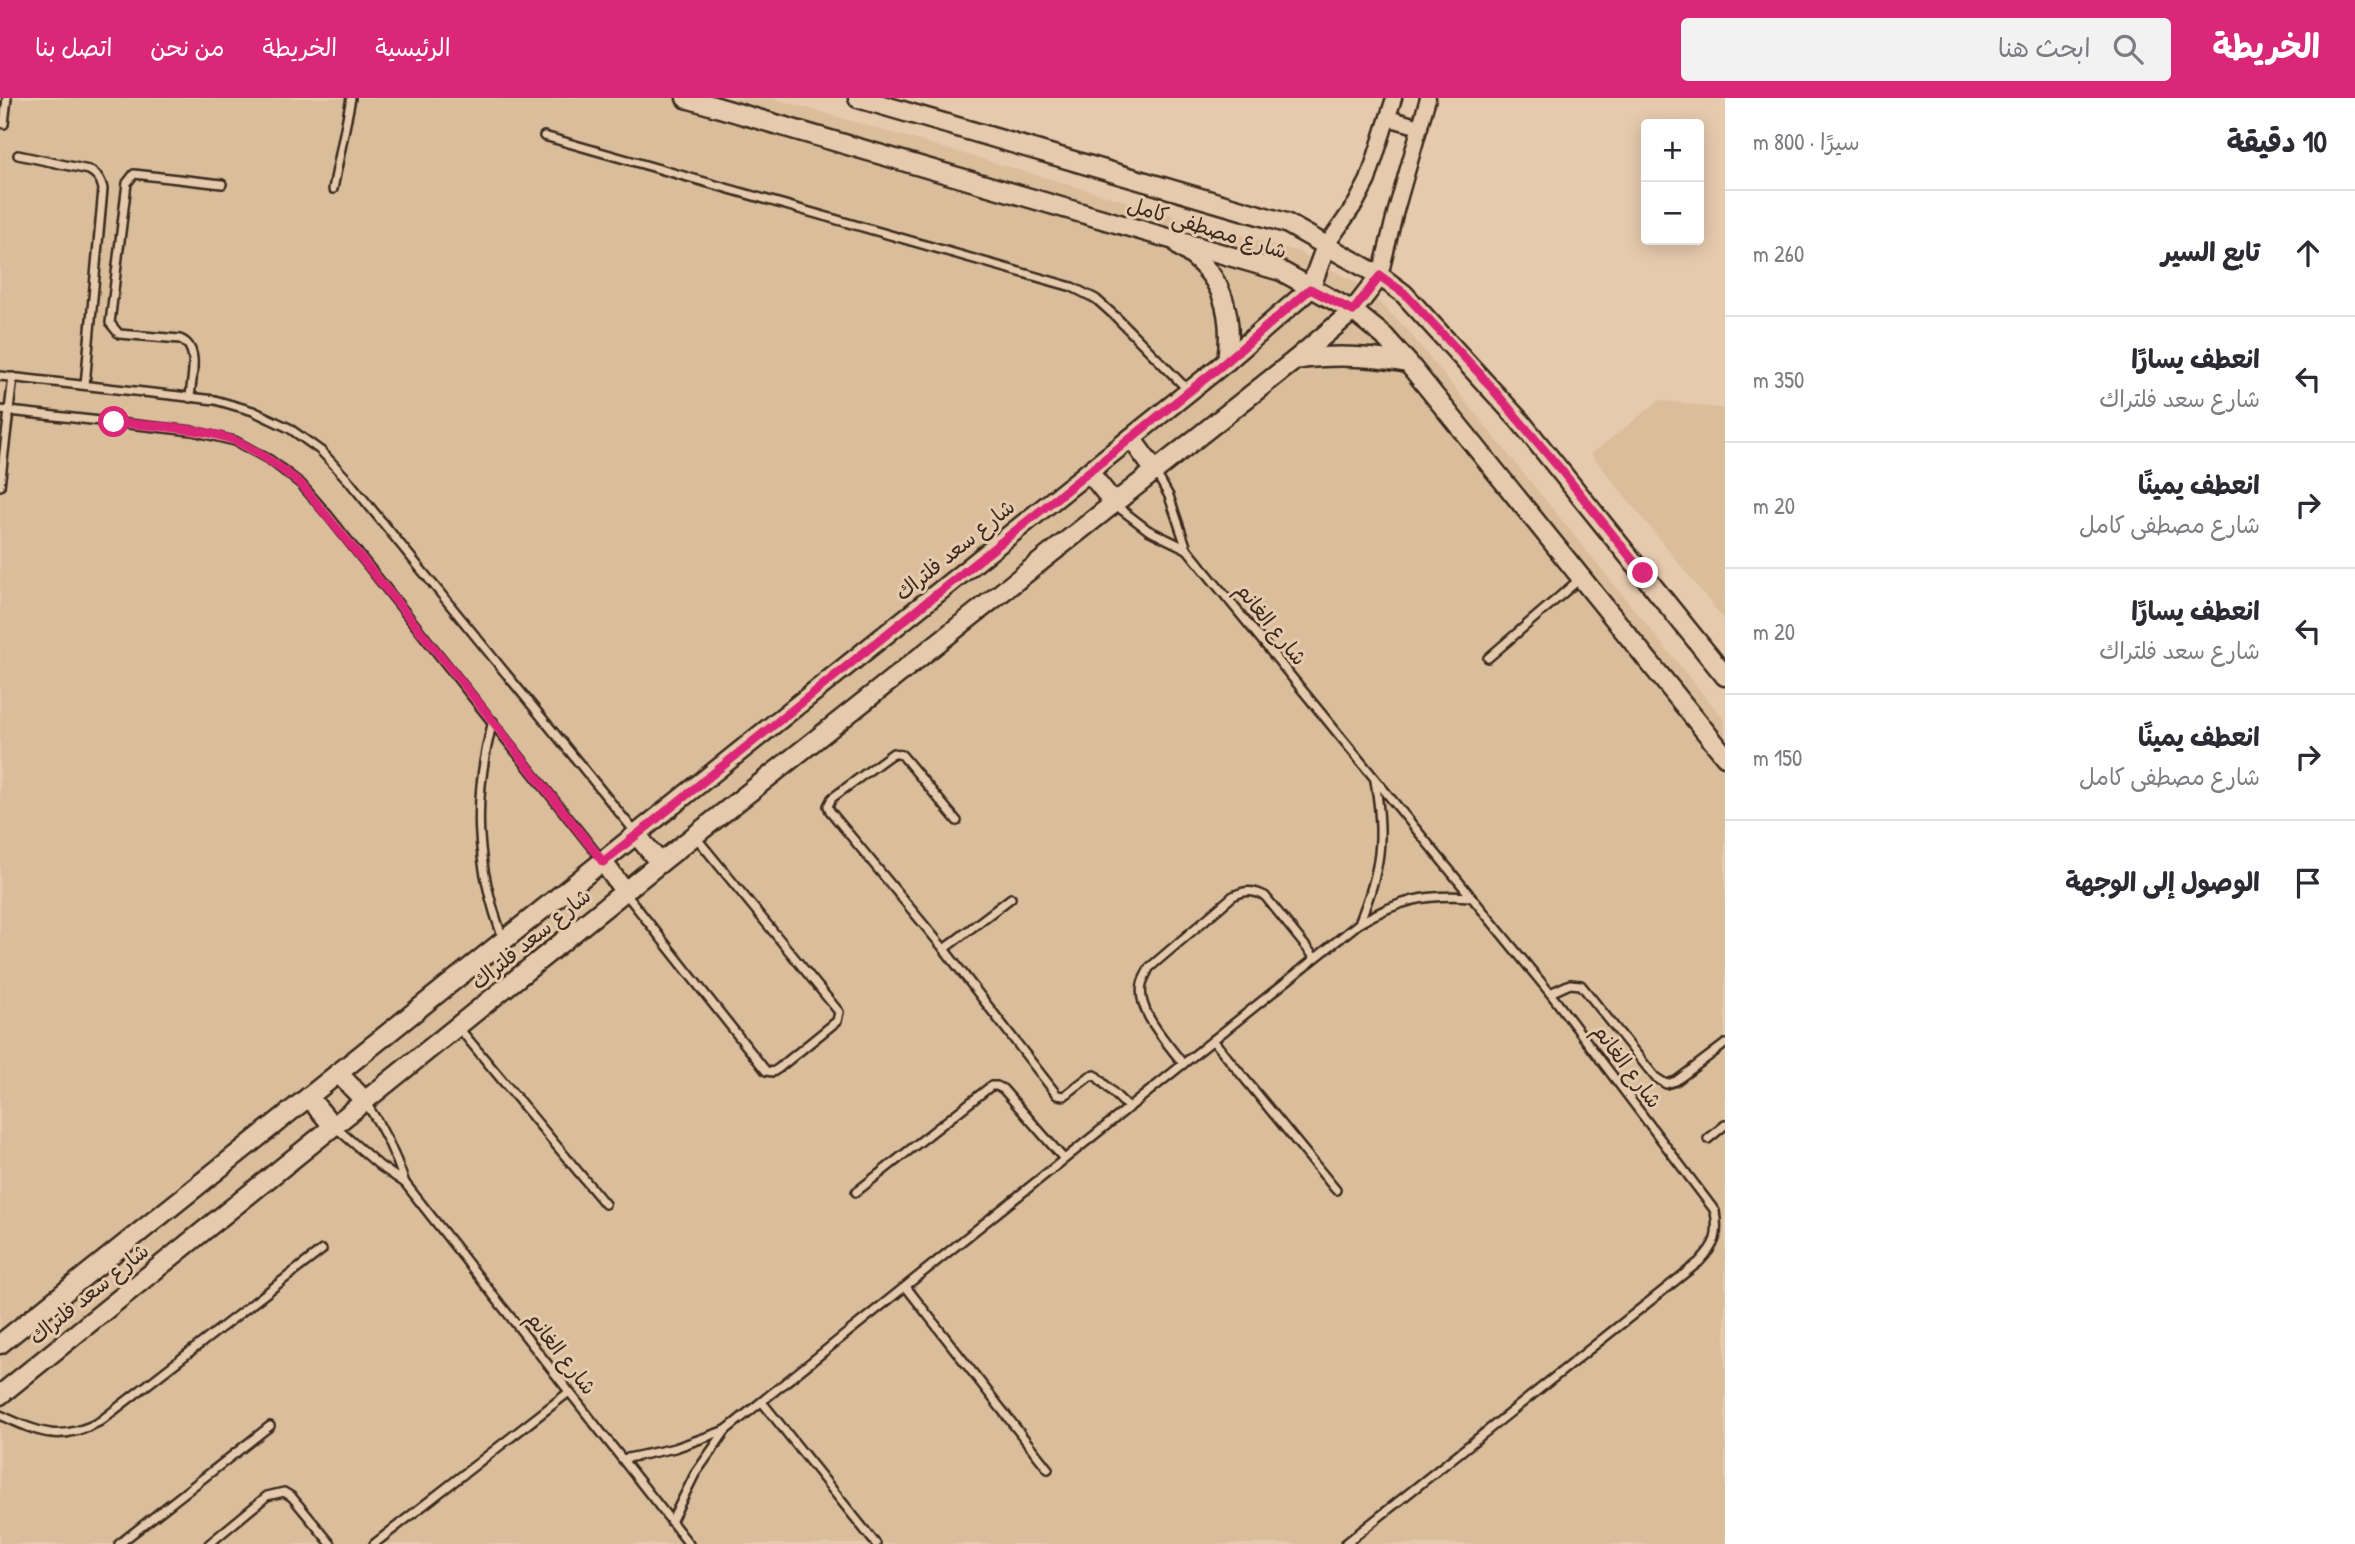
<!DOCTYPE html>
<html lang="ar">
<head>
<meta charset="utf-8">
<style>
	:root { --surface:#fff; --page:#f2f2f3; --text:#2b2b33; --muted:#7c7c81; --line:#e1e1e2; --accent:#db2777 }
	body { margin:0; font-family:"Patrick Hand","Playpen Sans Arabic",sans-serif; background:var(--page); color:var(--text); direction:rtl }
	.controls { position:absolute; right:21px; top:21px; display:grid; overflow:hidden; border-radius:7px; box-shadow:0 4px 18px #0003 }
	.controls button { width:63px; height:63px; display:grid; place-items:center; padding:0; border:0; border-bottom:2px solid var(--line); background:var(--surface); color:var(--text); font:35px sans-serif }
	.stop { position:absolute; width:21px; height:21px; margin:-16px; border:5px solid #db2777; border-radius:50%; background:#fff }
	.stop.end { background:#db2777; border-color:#fff; box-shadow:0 2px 7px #0008 }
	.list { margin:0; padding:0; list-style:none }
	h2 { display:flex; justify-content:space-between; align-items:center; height:91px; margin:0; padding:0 28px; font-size:30px }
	h2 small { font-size:23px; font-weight:400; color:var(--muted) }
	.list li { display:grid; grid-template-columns:46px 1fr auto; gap:21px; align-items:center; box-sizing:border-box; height:126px; padding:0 28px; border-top:2px solid var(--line) }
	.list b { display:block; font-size:26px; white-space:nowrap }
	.list p { margin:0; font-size:23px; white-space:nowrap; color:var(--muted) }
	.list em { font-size:23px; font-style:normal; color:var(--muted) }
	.icon { flex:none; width:38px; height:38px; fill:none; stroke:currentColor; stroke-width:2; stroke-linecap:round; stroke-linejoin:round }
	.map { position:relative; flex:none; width:1725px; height:1446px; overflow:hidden; direction:ltr }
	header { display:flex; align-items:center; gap:42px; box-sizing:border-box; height:98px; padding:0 35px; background:var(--accent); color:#fff }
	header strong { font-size:33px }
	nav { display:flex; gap:38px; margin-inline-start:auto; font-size:24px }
	.search { width:490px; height:63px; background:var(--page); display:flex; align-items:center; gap:18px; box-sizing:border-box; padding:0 24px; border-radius:7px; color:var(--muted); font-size:26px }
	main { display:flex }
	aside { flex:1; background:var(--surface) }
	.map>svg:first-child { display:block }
	.built { fill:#dabe9c }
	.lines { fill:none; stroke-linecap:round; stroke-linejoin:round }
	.service-casing { stroke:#3b2a1e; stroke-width:12 }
	.minor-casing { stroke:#3b2a1e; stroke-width:19 }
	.tertiary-casing { stroke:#3b2a1e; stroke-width:23 }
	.service { stroke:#e6caad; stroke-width:7 }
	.minor { stroke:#e6caad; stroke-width:14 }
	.tertiary { stroke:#e6caad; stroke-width:18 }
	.route { stroke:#db2777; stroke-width:9 }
	.labels { text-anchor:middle; stroke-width:6; stroke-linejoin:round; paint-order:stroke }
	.street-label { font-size:21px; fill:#3b2a1e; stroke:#e6caad }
</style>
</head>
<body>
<header>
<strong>الخريطة</strong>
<div class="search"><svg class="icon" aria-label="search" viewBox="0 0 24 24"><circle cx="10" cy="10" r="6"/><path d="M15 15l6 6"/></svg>ابحث هنا</div>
<nav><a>الرئيسية</a><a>الخريطة</a><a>من نحن</a><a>اتصل بنا</a></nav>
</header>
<main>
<aside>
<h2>10 دقيقة<small>سيرًا · 800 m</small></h2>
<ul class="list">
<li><svg class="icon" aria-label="ahead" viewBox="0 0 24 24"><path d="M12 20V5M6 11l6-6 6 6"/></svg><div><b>تابع السير</b></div><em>260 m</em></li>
<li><svg class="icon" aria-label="left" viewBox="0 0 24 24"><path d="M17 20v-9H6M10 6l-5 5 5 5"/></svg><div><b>انعطف يسارًا</b><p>شارع سعد فلتراك</p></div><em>350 m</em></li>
<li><svg class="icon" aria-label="right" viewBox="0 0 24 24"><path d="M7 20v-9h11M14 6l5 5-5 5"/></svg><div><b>انعطف يمينًا</b><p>شارع مصطفى كامل</p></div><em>20 m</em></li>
<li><svg class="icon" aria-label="left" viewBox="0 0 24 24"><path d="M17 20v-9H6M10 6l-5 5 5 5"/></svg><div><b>انعطف يسارًا</b><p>شارع سعد فلتراك</p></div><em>20 m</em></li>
<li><svg class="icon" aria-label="right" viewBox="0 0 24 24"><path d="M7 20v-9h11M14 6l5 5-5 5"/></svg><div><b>انعطف يمينًا</b><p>شارع مصطفى كامل</p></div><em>150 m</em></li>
<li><svg class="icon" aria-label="arrive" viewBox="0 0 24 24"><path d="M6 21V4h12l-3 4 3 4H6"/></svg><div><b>الوصول إلى الوجهة</b></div></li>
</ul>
</aside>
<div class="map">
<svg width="1725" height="1446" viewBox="0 0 1725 1446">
	<rect width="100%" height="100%" fill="#e6caad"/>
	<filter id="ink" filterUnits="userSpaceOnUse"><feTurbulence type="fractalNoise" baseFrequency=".0143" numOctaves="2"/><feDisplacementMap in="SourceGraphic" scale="14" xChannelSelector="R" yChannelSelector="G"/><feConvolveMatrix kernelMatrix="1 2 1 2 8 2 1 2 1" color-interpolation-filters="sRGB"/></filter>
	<g filter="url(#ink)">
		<g class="built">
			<polygon points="0,0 773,0 1299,154 1361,187 1405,229 1725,623 1725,1446 0,1446"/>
			<polygon points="1660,302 1725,311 1725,523 1591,356"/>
		</g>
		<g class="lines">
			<defs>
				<g id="service">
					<polyline points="4,26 7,0"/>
					<polyline points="544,38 1072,189 1096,201 1116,219 1189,293"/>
					<path d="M 18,57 L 89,72 C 98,77 101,82 103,91 L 85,287"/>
					<polyline points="333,91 351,0"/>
					<polyline points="0,278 215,302 253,313 289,330 321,353 348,382 636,735"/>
					<path d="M 190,300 C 191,281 201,249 180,241 L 119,236 L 110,225 L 127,85 L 134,76 L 222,86"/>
					<polyline points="0,312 192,333 235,343 270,362 301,386 327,416 601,761"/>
					<path d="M 1155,373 L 1169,398 L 1187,451 L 1550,895 L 1715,1113 C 1719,1138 1716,1146 1699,1164 L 1345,1446"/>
					<polyline points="0,388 13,279"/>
					<polyline points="1114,406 1148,432 1187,451"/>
					<polyline points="1488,560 1581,480"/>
					<path d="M 493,623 C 472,701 475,767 504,843"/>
					<polyline points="957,723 902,657 893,655 832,700 828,708 830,713 944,851 1057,997 1064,998 1090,978 1095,977 1129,1010"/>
					<polyline points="626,796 766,973 773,974 779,970 837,923 839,914 695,738"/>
					<path d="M 1359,825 C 1381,772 1385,740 1375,683"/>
					<polyline points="944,851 1011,800"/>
					<polyline points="1550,895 1570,886 1581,887 1655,979 1666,986 1676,983 1725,946"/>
					<polyline points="458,929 605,1106"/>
					<polyline points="1213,942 1336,1092"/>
					<path d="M 1183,966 C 1168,945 1136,914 1142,886 C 1143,881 1147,875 1149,870 L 1233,798 C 1245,792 1253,792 1265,798 L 1315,860"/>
					<path d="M 366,1005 C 383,1030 395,1055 405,1085"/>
					<polyline points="334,1028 380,1068 405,1085 689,1446"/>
					<polyline points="1708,1041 1725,1027"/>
					<polyline points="856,1094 991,988 997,988 1003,991 1064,1061"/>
					<polyline points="906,1189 1048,1371"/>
					<polyline points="762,1304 876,1446"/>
					<path d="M 0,1317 C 39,1334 58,1345 99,1324 L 322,1152"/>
					<polyline points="623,1361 675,1350 726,1332"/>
					<path d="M 671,1424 L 695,1376 L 726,1332 L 1358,826 C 1398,802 1425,796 1471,799"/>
					<polyline points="119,1446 270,1328"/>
					<polyline points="209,1446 267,1398 284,1394 292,1399 331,1446"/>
					<polyline points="374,1446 569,1294"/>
				</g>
				<g id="minor">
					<polyline points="1388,20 1420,29"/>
					<polyline points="1326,148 1356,105 1368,82 1394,0"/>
					<polyline points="1380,178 1395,116 1428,0"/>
				</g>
				<g id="tertiary">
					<polyline points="686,0 1281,173 1353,213 1384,238 1408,265 1725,658"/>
					<polyline points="858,0 1286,125 1380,178 1404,196 1520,323 1725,578"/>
					<path d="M 1180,149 C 1223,176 1234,215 1227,263"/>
					<path d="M 1295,262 C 1334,256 1370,258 1408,265"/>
					<polyline points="1131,340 1155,373"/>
					<polyline points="1089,374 1114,405"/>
					<polyline points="636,736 660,765"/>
					<polyline points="603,764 625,794"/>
					<polyline points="338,975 365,1003"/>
					<polyline points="309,1000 333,1028"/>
					<polyline points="0,1246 1227,263 1310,191 1326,148"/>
					<polyline points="0,1297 660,765 1295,262 1353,213 1380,178"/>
				</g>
			</defs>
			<use href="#service" class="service-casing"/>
			<use href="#minor" class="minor-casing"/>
			<use href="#tertiary" class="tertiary-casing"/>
			<use href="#service" class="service"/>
			<use href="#minor" class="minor"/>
			<use href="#tertiary" class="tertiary"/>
		</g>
	</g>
	<g class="lines" filter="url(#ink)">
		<path class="route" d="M 114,324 C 150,328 204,329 238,344 C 261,355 281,370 301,386 L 477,603 L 603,764 L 1227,263 L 1310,191 L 1353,213 L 1380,178 L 1404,195 L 1479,275 L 1561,372 L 1643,475"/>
	</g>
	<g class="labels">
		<g class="street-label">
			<text transform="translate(1207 130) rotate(17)" y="7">شارع مصطفى كامل</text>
			<text transform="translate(955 452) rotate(-39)" y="7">شارع سعد فلتراك</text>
			<text transform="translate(1271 526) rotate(51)" y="7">شارع الغانم</text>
			<text transform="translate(531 841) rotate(-39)" y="7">شارع سعد فلتراك</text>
			<text transform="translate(1627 968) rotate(53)" y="7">شارع الغانم</text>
			<text transform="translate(89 1196) rotate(-39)" y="7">شارع سعد فلتراك</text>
			<text transform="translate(561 1255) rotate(52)" y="7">شارع الغانم</text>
		</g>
	</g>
</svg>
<div class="controls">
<button>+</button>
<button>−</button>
</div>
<div class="stop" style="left:114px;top:324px"></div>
<div class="stop end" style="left:1643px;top:475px"></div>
</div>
</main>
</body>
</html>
